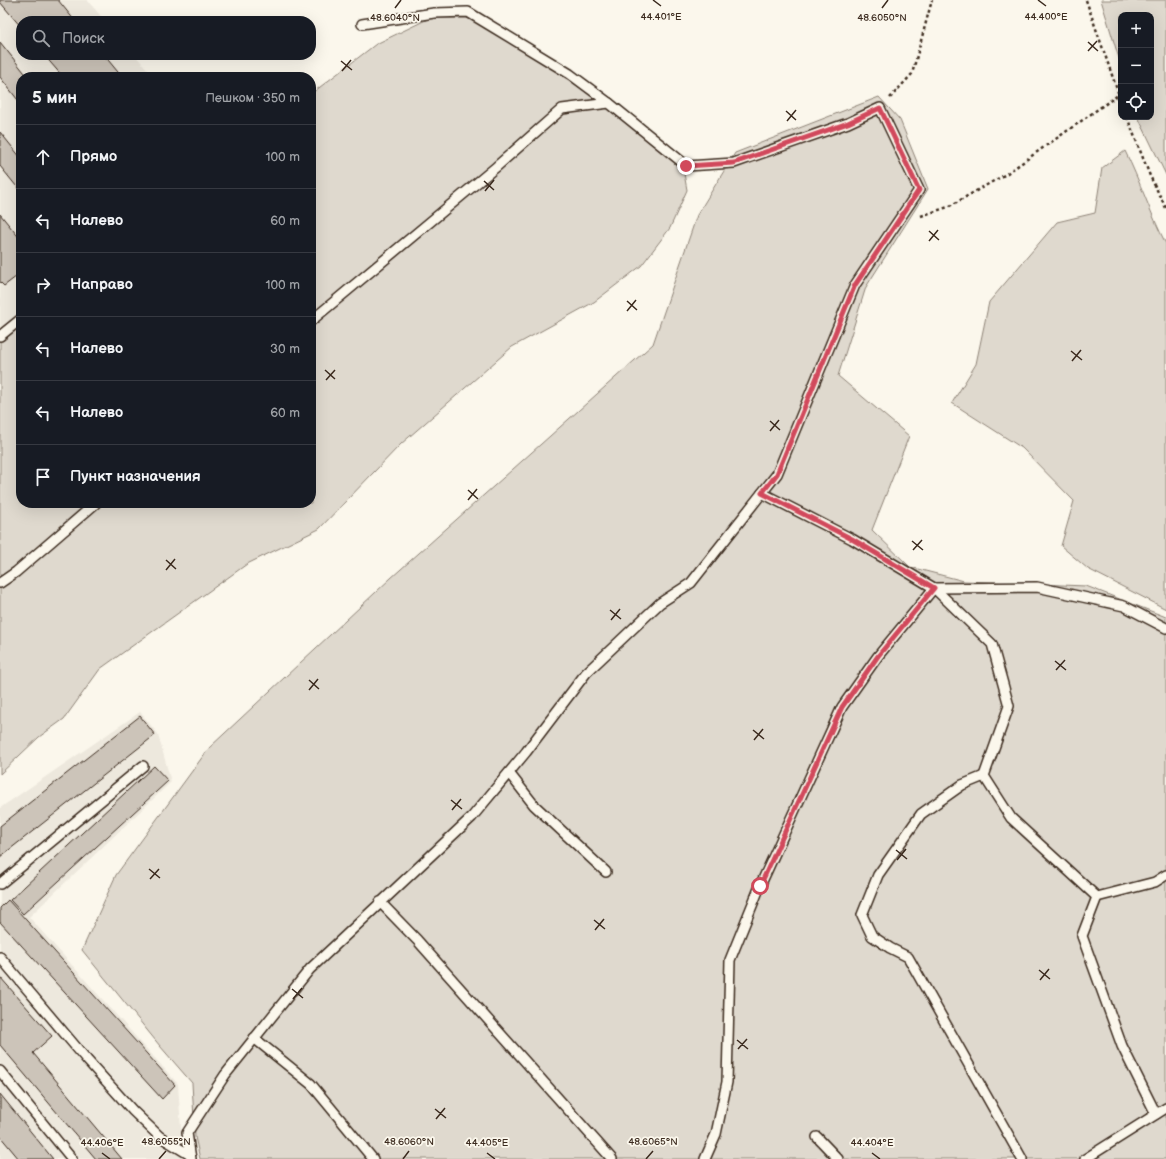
<!DOCTYPE html>
<html lang="ru">
<head>
<meta charset="utf-8">
<style>
	:root { --surface:#171b24; --page:#20242c; --text:#f1f3f6; --muted:#9ea1a6; --line:#363941 }
	body { margin:0; font-family:"Balsamiq Sans",sans-serif; background:var(--page); color:var(--text) }
	.controls { position:absolute; right:12px; top:12px; display:grid; overflow:hidden; border-radius:8px; box-shadow:0 4px 16px #0002 }
	.controls button { width:36px; height:36px; display:grid; place-items:center; padding:0; border:0; border-bottom:1px solid var(--line); background:var(--surface); color:var(--text); font:20px sans-serif }
	.stop { position:absolute; width:12px; height:12px; margin:-9px; border:3px solid #d1495b; border-radius:50%; background:#fff }
	.stop.end { background:#d1495b; border-color:#fff; box-shadow:0 1px 4px #0008 }
	.list { margin:0; padding:0; list-style:none }
	h2 { display:flex; justify-content:space-between; align-items:center; height:52px; margin:0; padding:0 16px; font-size:17px }
	h2 small { font-size:13px; font-weight:400; color:var(--muted) }
	.list li { display:grid; grid-template-columns:26px 1fr auto; gap:12px; align-items:center; box-sizing:border-box; height:64px; padding:0 16px; border-top:1px solid var(--line) }
	.list b { display:block; font-size:15px; white-space:nowrap }
	.list em { font-size:13px; font-style:normal; color:var(--muted) }
	.icon { flex:none; width:22px; height:22px; fill:none; stroke:currentColor; stroke-width:2; stroke-linecap:round; stroke-linejoin:round }
	.map { position:relative; flex:none; width:1166px; height:1159px; overflow:hidden }
	.search { position:absolute; background:var(--surface); box-shadow:0 4px 16px #0002; left:16px; top:16px; width:300px; height:44px; display:flex; align-items:center; gap:10px; box-sizing:border-box; padding:0 14px; border-radius:16px; color:var(--muted); font-size:15px }
	.panel { position:absolute; background:var(--surface); box-shadow:0 4px 16px #0002; left:16px; top:72px; width:300px; height:436px; border-radius:16px }
	.map>svg:first-child { display:block }
	.built { fill:#ede8dd }
	.green { fill:#dfd9ce; stroke:#8d8276 }
	.building { fill:#ccc4b9; stroke:#3b2a1e }
	.lines { fill:none; stroke-linecap:round; stroke-linejoin:round }
	.service-casing { stroke:#3b2a1e; stroke-width:12 }
	.path { stroke:#3b2a1e; stroke-width:2.5; stroke-dasharray:3 3; stroke-linecap:butt }
	.service { stroke:#fbf7ec; stroke-width:9 }
	.route { stroke:#d1495b; stroke-width:5 }
	.ticks { fill:none; stroke:#3b2a1e; stroke-width:1.5 }
	.ticks-label { font-size:10px; text-anchor:middle; fill:#3b2a1e; stroke:#fbf7ec; stroke-width:3.5; stroke-linejoin:round; paint-order:stroke }
</style>
</head>
<body>
<div class="map">
<svg width="1166" height="1159" viewBox="0 0 1166 1159">
	<rect width="100%" height="100%" fill="#fbf7ec"/>
	<filter id="ink" filterUnits="userSpaceOnUse"><feTurbulence type="fractalNoise" baseFrequency=".025" numOctaves="2"/><feDisplacementMap in="SourceGraphic" scale="8" xChannelSelector="R" yChannelSelector="G"/><feConvolveMatrix kernelMatrix="1 2 1 2 8 2 1 2 1" color-interpolation-filters="sRGB"/></filter>
	<g filter="url(#ink)">
		<g class="built">
			<polygon points="0,0 87,0 105,21 21,21 21,55 135,55 154,77 21,77 21,319 0,335"/>
			<polygon points="140,712 158,734 171,782 29,917 178,1084 183,1159 0,1159 0,808"/>
		</g>
		<g class="green">
			<polygon points="1101,0 1166,0 1166,175 1138,117 1151,117 1151,15 1121,15 1121,65"/>
			<polygon points="430,18 483,18 608,108 683,168 687,190 670,228 641,266 594,302 512,347 401,444 319,529 247,564 100,669 64,719 39,737 0,774 0,334 21,318 21,503 311,503 311,94 376,44"/>
			<polygon points="879,97 900,120 928,189 866,287 838,376 909,436 872,530 910,567 964,581 1086,586 1166,617 1166,1159 200,1159 195,1137 192,1083 160,1046 82,950 116,875 209,748 391,578 653,344 697,215 735,153"/>
			<path d="M 1125,151 C 1140,181 1150,213 1166,244 L 1166,609 L 1088,569 L 1061,546 L 1074,501 L 1022,448 L 952,403 L 976,364 L 989,302 L 1057,222 L 1095,213 L 1102,168 Z"/>
		</g>
		<g class="building">
			<polygon points="0,0 58,0 75,21 21,21 21,27 0,2"/>
			<polygon points="0,42 28,77 21,77 21,104 0,77"/>
			<polygon points="44,55 104,55 122,77 63,77"/>
			<polygon points="0,132 21,158 21,192 0,166"/>
			<polygon points="0,214 21,240 21,273 4,286 0,282"/>
			<polygon points="140,716 155,735 0,857 0,826"/>
			<polygon points="154,766 168,781 23,914 10,900"/>
			<polygon points="8,900 175,1085 162,1099 0,922 0,908"/>
			<polygon points="0,977 52,1036 33,1053 122,1159 96,1159 0,1045"/>
			<polygon points="0,1094 53,1159 19,1159 0,1136"/>
		</g>
		<g class="lines">
			<defs>
				<g id="service">
					<polyline points="362,24 434,13 468,12 570,74 609,103"/>
					<polyline points="0,336 21,319"/>
					<polyline points="762,493 852,539 934,588 1037,587 1124,606 1166,628"/>
					<polyline points="0,583 16,572 96,503"/>
					<polyline points="509,773 534,805 606,872"/>
					<polyline points="984,776 962,785 921,814 878,875 862,915 872,936 890,948 908,957 1022,1159"/>
					<polyline points="0,884 143,766"/>
					<polyline points="1097,897 1155,882 1166,875"/>
					<polyline points="380,902 417,940 612,1159"/>
					<polyline points="0,957 87,1060 133,1111 159,1136 190,1155"/>
					<polyline points="254,1038 311,1084 373,1159"/>
					<polyline points="0,1071 72,1159"/>
					<polyline points="817,1137 838,1159"/>
					<polyline points="191,1159 187,1133 225,1075 310,969 472,817 526,752 586,673 660,603 691,583 777,474 855,285 919,190 880,108 848,123 734,163 687,166 609,103 562,109 496,167 311,321"/>
					<polyline points="705,1159 716,1134 727,1082 730,960 760,886 842,707 878,656 934,588 992,644 1009,706 984,776 1011,818 1097,897 1082,936 1122,1046 1156,1114"/>
					<polyline points="1085,1159 1166,1108"/>
				</g>
			</defs>
			<use href="#service" class="service-casing"/>
			<g class="path">
				<polyline points="1086,0 1121,101"/>
				<polyline points="890,98 912,74 932,0"/>
				<polyline points="1127,117 1150,176 1166,208"/>
				<polyline points="921,216 948,207 1006,174 1118,95"/>
			</g>
			<use href="#service" class="service"/>
		</g>
	</g>
	<g class="lines" filter="url(#ink)">
		<polyline class="route" points="686,166 734,163 848,123 880,108 919,190 855,285 777,474 762,493 852,539 934,588 878,656 842,707 760,886"/>
	</g>
	<path class="ticks" d="M 653,0 L 661,6M 1038,0 L 1046,6M 395,8 L 401,0M 882,8 L 888,0M 1088,42 L 1098,51M 1088,51 L 1097,41M 341,61 L 352,70M 342,71 L 351,60M 786,111 L 796,120M 787,121 L 796,110M 484,181 L 494,190M 485,191 L 494,180M 929,231 L 939,240M 929,241 L 938,230M 627,301 L 637,310M 627,311 L 636,300M 1071,351 L 1082,360M 1072,361 L 1081,350M 325,370 L 335,379M 326,380 L 335,370M 770,421 L 780,430M 770,431 L 779,420M 468,490 L 478,499M 468,500 L 477,489M 912,541 L 923,550M 913,550 L 922,540M 166,560 L 176,569M 166,570 L 175,559M 610,610 L 621,619M 611,620 L 620,609M 1055,661 L 1066,670M 1056,670 L 1065,660M 309,680 L 319,689M 309,690 L 318,679M 753,730 L 764,739M 754,740 L 763,729M 451,800 L 462,809M 452,810 L 461,799M 896,850 L 907,859M 897,860 L 906,849M 149,869 L 160,878M 150,879 L 159,869M 594,920 L 605,929M 595,930 L 604,919M 1039,970 L 1050,979M 1040,980 L 1049,969M 292,989 L 303,998M 293,999 L 302,988M 737,1040 L 748,1049M 738,1049 L 747,1039M 435,1109 L 446,1118M 436,1119 L 445,1108M 102,1153 L 110,1159M 487,1153 L 495,1159M 872,1153 L 880,1159M 159,1159 L 166,1151M 403,1159 L 409,1151M 646,1159 L 653,1151"/>
	<g class="ticks-label">
		<text x="661" y="20">44.401°E</text>
		<text x="1046" y="20">44.400°E</text>
		<text x="395" y="21">48.6040°N</text>
		<text x="882" y="21">48.6050°N</text>
		<text x="166" y="1145">48.6055°N</text>
		<text x="409" y="1145">48.6060°N</text>
		<text x="653" y="1145">48.6065°N</text>
		<text x="102" y="1146">44.406°E</text>
		<text x="487" y="1146">44.405°E</text>
		<text x="872" y="1146">44.404°E</text>
	</g>
</svg>
<div class="controls">
<button>+</button>
<button>−</button>
<button><svg class="icon" aria-label="locate" viewBox="0 0 24 24"><circle cx="12" cy="12" r="6"/><path d="M12 2v4M12 18v4M2 12h4M18 12h4"/></svg></button>
</div>
<div class="stop" style="left:760px;top:886px"></div>
<div class="stop end" style="left:686px;top:166px"></div>
<div class="search"><svg class="icon" aria-label="search" viewBox="0 0 24 24"><circle cx="10" cy="10" r="6"/><path d="M15 15l6 6"/></svg>Поиск</div>
<section class="panel">
<h2>5 мин<small>Пешком · 350 m</small></h2>
<ul class="list">
<li><svg class="icon" aria-label="ahead" viewBox="0 0 24 24"><path d="M12 20V5M6 11l6-6 6 6"/></svg><div><b>Прямо</b></div><em>100 m</em></li>
<li><svg class="icon" aria-label="left" viewBox="0 0 24 24"><path d="M17 20v-9H6M10 6l-5 5 5 5"/></svg><div><b>Налево</b></div><em>60 m</em></li>
<li><svg class="icon" aria-label="right" viewBox="0 0 24 24"><path d="M7 20v-9h11M14 6l5 5-5 5"/></svg><div><b>Направо</b></div><em>100 m</em></li>
<li><svg class="icon" aria-label="left" viewBox="0 0 24 24"><path d="M17 20v-9H6M10 6l-5 5 5 5"/></svg><div><b>Налево</b></div><em>30 m</em></li>
<li><svg class="icon" aria-label="left" viewBox="0 0 24 24"><path d="M17 20v-9H6M10 6l-5 5 5 5"/></svg><div><b>Налево</b></div><em>60 m</em></li>
<li><svg class="icon" aria-label="arrive" viewBox="0 0 24 24"><path d="M6 21V4h12l-3 4 3 4H6"/></svg><div><b>Пункт назначения</b></div></li>
</ul>
</section>
</div>
</body>
</html>
